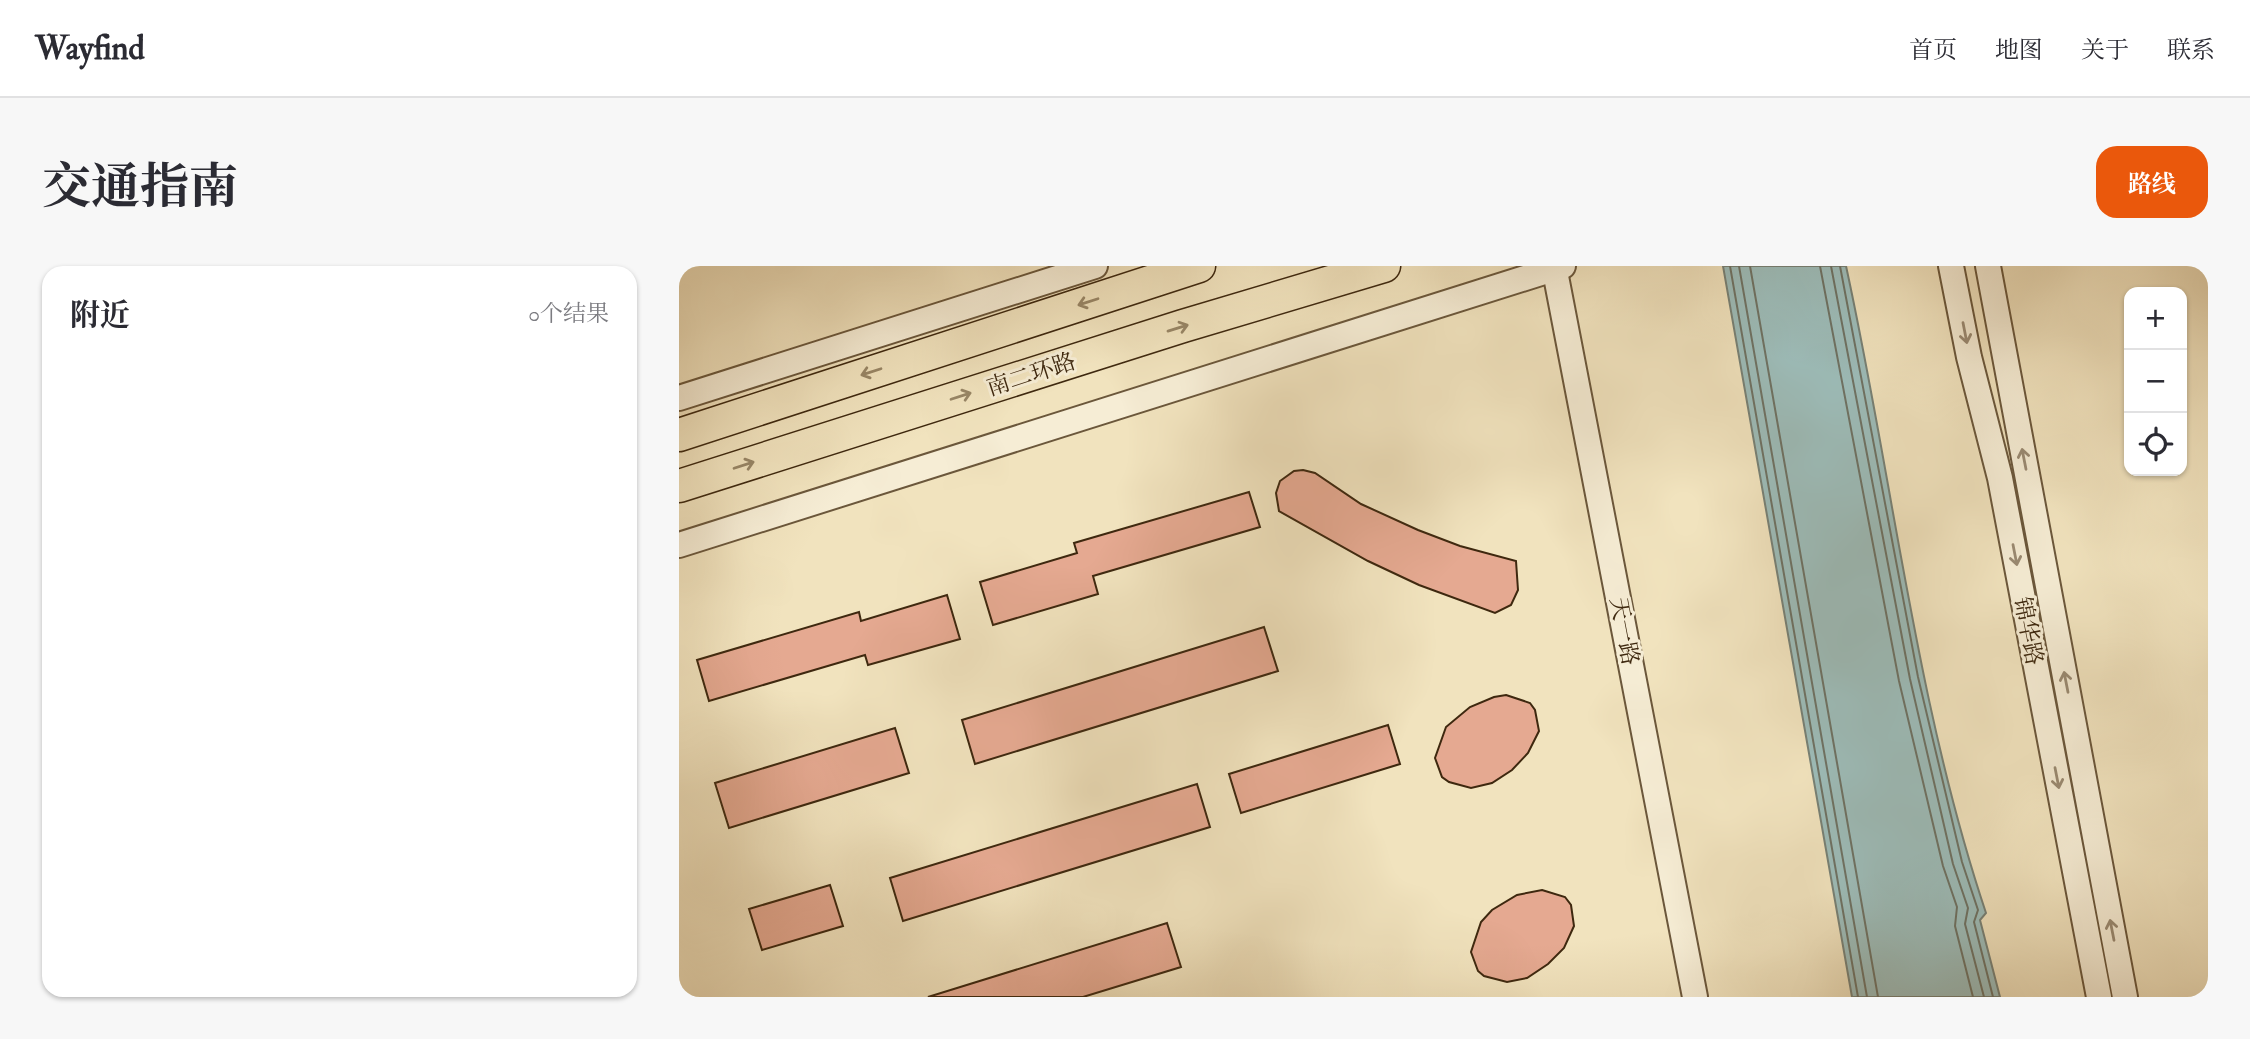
<!DOCTYPE html>
<html lang="zh">
<head>
<meta charset="utf-8">
<style>
	:root { --surface:#fff; --page:#f7f7f7; --text:#2b2b33; --muted:#7c7c81; --line:#e1e1e2; --accent:#ea580c }
	body { margin:0; font-family:"IM FELL Double Pica","Noto Serif SC",serif; background:var(--page); color:var(--text) }
	.controls { position:absolute; right:21px; top:21px; display:grid; overflow:hidden; border-radius:14px; box-shadow:0 2px 5px #0004 }
	.controls button { width:63px; height:63px; display:grid; place-items:center; padding:0; border:0; border-bottom:2px solid var(--line); background:var(--surface); color:var(--text); font:35px sans-serif }
	.list { margin:0; padding:0; list-style:none }
	h2 { display:flex; justify-content:space-between; align-items:center; height:91px; margin:0; padding:0 28px; font-size:30px }
	h2 small { font-size:23px; font-weight:400; color:var(--muted) }
	.icon { flex:none; width:38px; height:38px; fill:none; stroke:currentColor; stroke-width:2; stroke-linecap:round; stroke-linejoin:round }
	.map { position:relative; flex:none; width:1529px; height:731px; overflow:hidden; border-radius:21px }
	header { display:flex; align-items:center; gap:42px; box-sizing:border-box; height:98px; padding:0 35px; background:var(--surface); border-bottom:2px solid var(--line) }
	header strong { font-size:33px }
	nav { display:flex; gap:38px; margin-inline-start:auto; font-size:24px }
	.intro { display:flex; align-items:center; justify-content:space-between; box-sizing:border-box; height:168px; padding:0 42px }
	h1 { margin:0; font-size:49px }
	.button { padding:18px 32px; border-radius:21px; background:var(--accent); color:#fff; font-size:24px; font-weight:700 }
	main { display:flex; gap:42px; padding:0 42px }
	aside { flex:1; background:var(--surface); border-radius:21px; box-shadow:0 2px 5px #0004 }
	.map>svg:first-child { display:block }
	.water { fill:#9dbdba; stroke:#778176; stroke-width:2 }
	.lines { fill:none; stroke-linecap:round; stroke-linejoin:round }
	.shore { stroke:#6e7264; stroke-width:2 }
	.building { fill:#e5a991; stroke:#3e280f; stroke-width:2 }
	.tertiary-casing { stroke:#6b573b; stroke-width:28 }
	.primary-casing { stroke:#3e280f; stroke-width:35 }
	.tertiary { stroke:#f6edd5; stroke-width:24 }
	.primary { stroke:#f1e3be; stroke-width:32 }
	.oneway { stroke:#988666 }
	.oneway2 { stroke:#9a8a72 }
	.labels { text-anchor:middle; stroke-width:6; stroke-linejoin:round; paint-order:stroke }
	.street-label { font-size:23px; fill:#3e280f; stroke:#f6edd5 }
</style>
</head>
<body>
<header>
<strong>Wayfind</strong>
<nav><a>首页</a><a>地图</a><a>关于</a><a>联系</a></nav>
</header>
<div class="intro"><h1>交通指南</h1><a class="button">路线</a></div>
<main>
<aside>
<h2>附近<small>0个结果</small></h2>
<ul class="list">
</ul>
</aside>
<div class="map">
<svg width="1529" height="731" viewBox="0 0 1529 731">
	<rect width="100%" height="100%" fill="#f1e3be"/>
	<filter id="stains"><feTurbulence type="fractalNoise" baseFrequency=".00286" numOctaves="4"/><feColorMatrix values="0 0 0 0 .2 0 0 0 0 .09 0 0 0 0 .02 0 0 0 .5 -.17"/></filter>
	<radialGradient id="worn" r=".72"><stop offset=".6" stop-color="#630" stop-opacity="0"/><stop offset="1" stop-color="#630" stop-opacity=".3"/></radialGradient>
	<path class="water" d="M 1044,0 L 1167,0 C 1214,215 1237,438 1307,647 L 1301,654 L 1321,731 L 1173,731 Z"/>
	<g class="lines">
		<g class="shore">
			<polyline points="1051,0 1179,731"/>
			<polyline points="1060,0 1188,731"/>
			<polyline points="1071,0 1199,731"/>
			<polyline points="1141,0 1220,415 1264,600 1278,641 1276,660 1294,731"/>
			<polyline points="1152,0 1231,413 1274,598 1289,642 1286,658 1305,731"/>
			<polyline points="1161,0 1239,411 1283,596 1299,644 1295,656 1314,731"/>
		</g>
	</g>
	<g class="building">
		<polygon points="624,204 636,207 682,238 739,264 781,280 837,295 839,324 832,339 816,347 740,319 689,295 600,245 597,227 601,215 615,205"/>
		<polygon points="570,226 581,261 414,310 419,328 314,359 301,316 398,287 395,277"/>
		<polygon points="268,329 281,373 189,399 186,389 30,435 18,394 180,346 182,355"/>
		<polygon points="585,361 599,405 296,498 283,454"/>
		<polygon points="827,429 851,437 856,444 860,465 849,487 833,504 813,517 792,522 770,516 763,511 756,492 767,461 791,441 815,431"/>
		<polygon points="709,459 721,498 562,547 550,508"/>
		<polygon points="216,462 230,507 50,562 36,517"/>
		<polygon points="518,518 531,561 224,655 211,612"/>
		<polygon points="151,619 164,660 83,684 70,643"/>
		<polygon points="863,624 886,631 892,639 895,660 885,682 869,698 848,712 828,716 805,710 799,705 792,686 802,656 813,644 838,629"/>
		<polygon points="488,657 502,701 404,731 249,731"/>
	</g>
	<g class="lines">
		<defs>
			<g id="tertiary">
				<polyline points="875,0 1016,731"/>
				<polyline points="1272,0 1290,91 1321,212 1420,731"/>
				<polyline points="1309,0 1446,731"/>
				<polyline points="0,132 416,0"/>
				<polyline points="0,279 884,0"/>
			</g>
			<g id="primary">
				<polyline points="0,169 520,0"/>
				<polyline points="0,220 504,60 705,0"/>
			</g>
		</defs>
		<use href="#tertiary" class="tertiary-casing"/>
		<use href="#primary" class="primary-casing"/>
		<use href="#tertiary" class="tertiary"/>
		<use href="#primary" class="primary"/>
	</g>
	<defs><path id="oneway-shaft" d="M-6 0H5M1.5-3L5.5 0L1.5 3" fill="none" stroke-width="1.6" stroke-linecap="round" stroke-linejoin="round" transform="scale(1.75)"/></defs>
	<g class="oneway">
		<use href="#oneway-shaft" transform="translate(409 36) rotate(162)"/>
		<use href="#oneway-shaft" transform="translate(499 62) rotate(-17)"/>
		<use href="#oneway-shaft" transform="translate(192 106) rotate(162)"/>
		<use href="#oneway-shaft" transform="translate(282 130) rotate(-18)"/>
		<use href="#oneway-shaft" transform="translate(65 199) rotate(-18)"/>
	</g>
	<g class="oneway2">
		<use href="#oneway-shaft" transform="translate(1286 67) rotate(79)"/>
		<use href="#oneway-shaft" transform="translate(1345 193) rotate(-101)"/>
		<use href="#oneway-shaft" transform="translate(1336 289) rotate(79)"/>
		<use href="#oneway-shaft" transform="translate(1387 416) rotate(-101)"/>
		<use href="#oneway-shaft" transform="translate(1378 512) rotate(79)"/>
		<use href="#oneway-shaft" transform="translate(1433 664) rotate(-101)"/>
	</g>
	<g class="labels">
		<g class="street-label">
			<text transform="translate(352 108) rotate(-18)" y="8">南二环路</text>
			<text transform="translate(946 365) rotate(79)" y="8">天一路</text>
			<text transform="translate(1350 365) rotate(79)" y="8">锦华路</text>
		</g>
	</g>
	<rect width="100%" height="100%" filter="url(#stains)"/>
	<rect width="100%" height="100%" fill="url(#worn)"/>
</svg>
<div class="controls">
<button>+</button>
<button>−</button>
<button><svg class="icon" aria-label="locate" viewBox="0 0 24 24"><circle cx="12" cy="12" r="6"/><path d="M12 2v4M12 18v4M2 12h4M18 12h4"/></svg></button>
</div>
</div>
</main>
</body>
</html>
